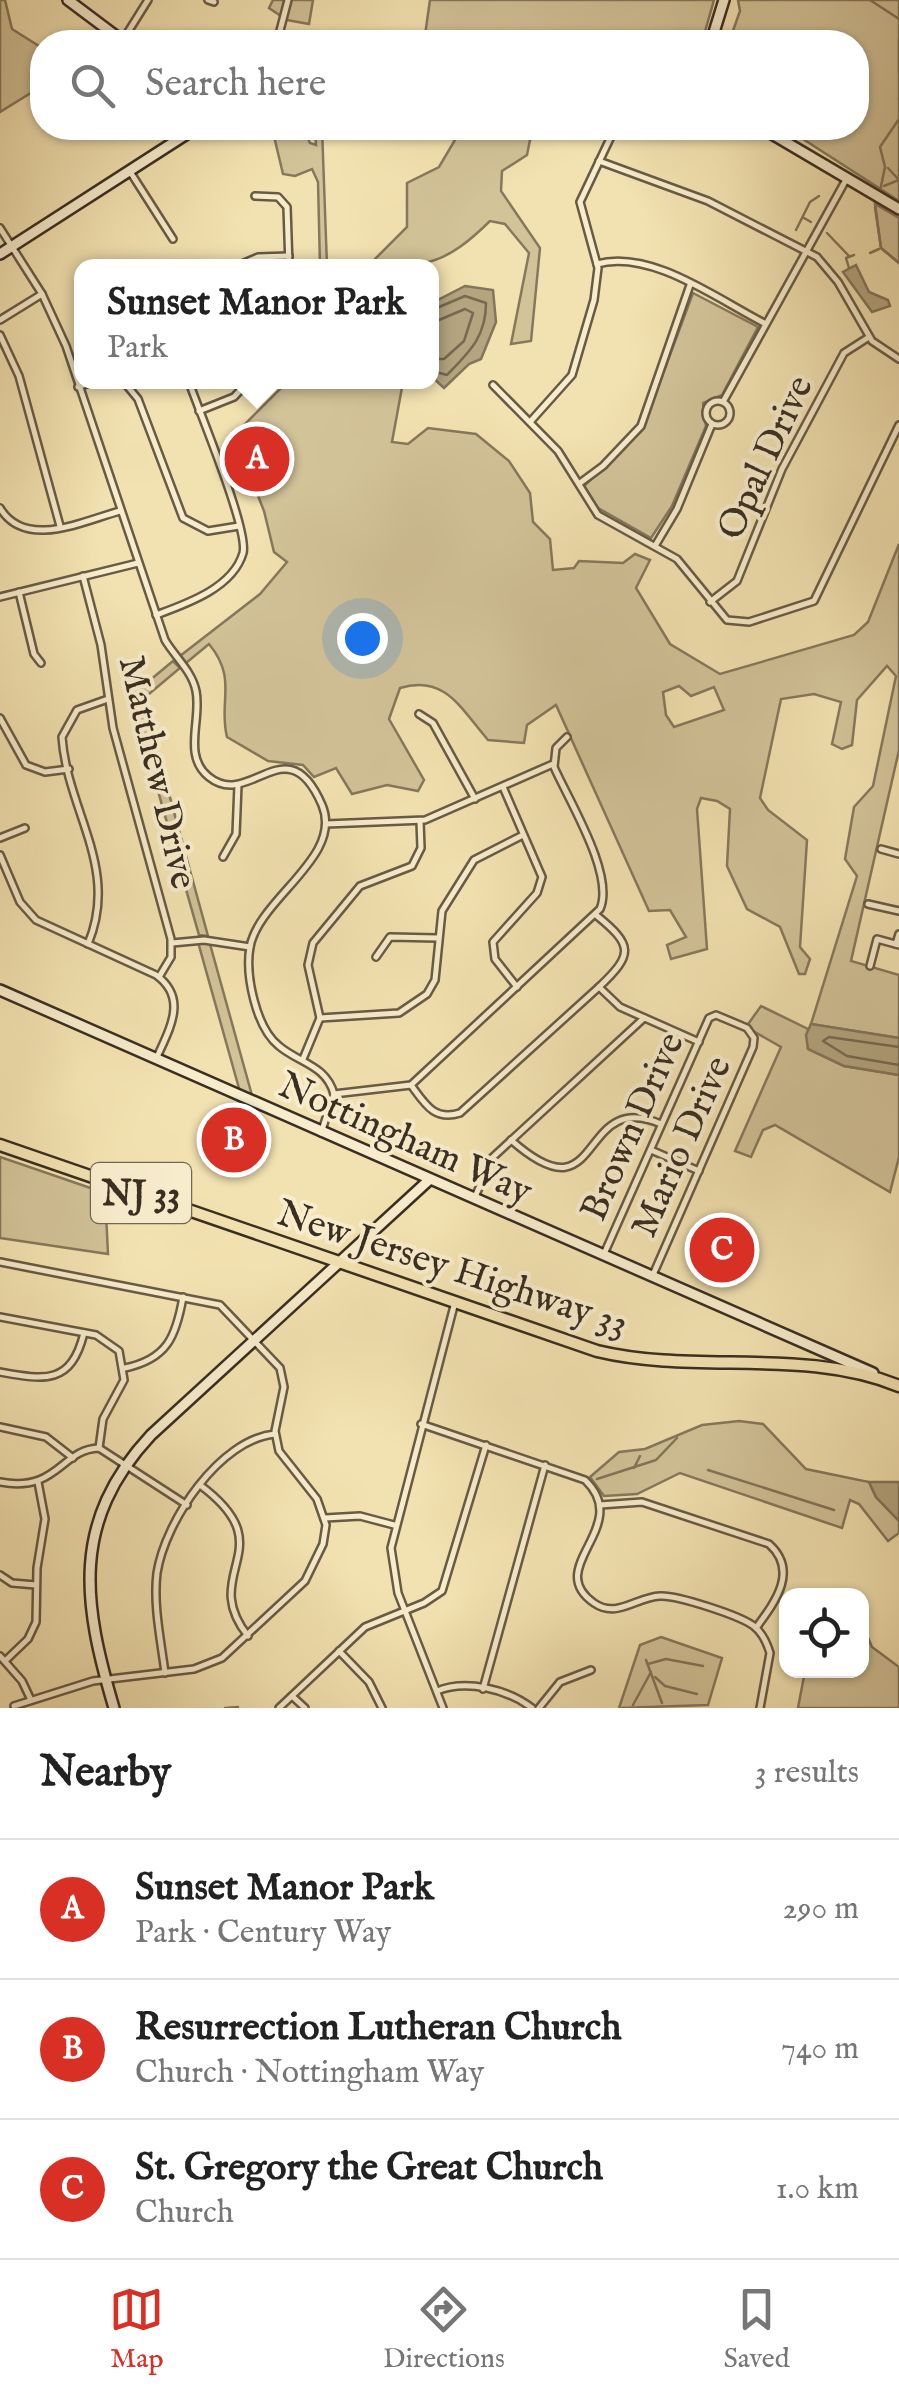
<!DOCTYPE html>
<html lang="en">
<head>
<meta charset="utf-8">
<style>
	:root { --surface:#fff; --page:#f2f2f2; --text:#222; --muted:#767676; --line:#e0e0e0; --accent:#d93025 }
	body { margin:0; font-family:"IM FELL English",serif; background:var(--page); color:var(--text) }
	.controls { position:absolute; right:30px; bottom:30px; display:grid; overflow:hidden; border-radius:20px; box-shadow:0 2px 8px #0004 }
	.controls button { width:90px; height:90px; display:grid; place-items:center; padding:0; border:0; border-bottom:2px solid var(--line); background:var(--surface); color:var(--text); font:50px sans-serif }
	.you { position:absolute; left:362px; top:638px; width:35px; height:35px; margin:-25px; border:8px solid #fff; border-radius:50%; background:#1a73e8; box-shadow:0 0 0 15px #1a73e833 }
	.badge { display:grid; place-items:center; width:65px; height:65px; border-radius:50%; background:var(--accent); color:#fff; font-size:32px; font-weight:700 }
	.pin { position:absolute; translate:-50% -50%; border:5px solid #fff; box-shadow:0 2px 10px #0006 }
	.popup { position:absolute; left:74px; top:259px; width:365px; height:130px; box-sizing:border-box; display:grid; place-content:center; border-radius:20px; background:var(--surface); filter:drop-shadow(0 2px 8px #0005); font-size:32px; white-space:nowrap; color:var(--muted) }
	.popup b { font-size:38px; color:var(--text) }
	.popup::after { content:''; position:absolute; left:50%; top:100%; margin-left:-20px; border:20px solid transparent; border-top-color:var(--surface) }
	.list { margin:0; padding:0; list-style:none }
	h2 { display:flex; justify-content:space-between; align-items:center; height:130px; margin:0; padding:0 40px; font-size:42px }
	h2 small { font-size:32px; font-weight:400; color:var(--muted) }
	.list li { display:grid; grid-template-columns:65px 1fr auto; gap:30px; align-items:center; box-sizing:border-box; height:140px; padding:0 40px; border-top:2px solid var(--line) }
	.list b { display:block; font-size:38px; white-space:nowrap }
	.list p { margin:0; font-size:32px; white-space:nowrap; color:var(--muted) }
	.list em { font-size:32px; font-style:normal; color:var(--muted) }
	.icon { flex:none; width:55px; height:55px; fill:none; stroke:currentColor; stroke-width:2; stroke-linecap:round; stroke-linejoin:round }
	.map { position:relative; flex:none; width:899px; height:1708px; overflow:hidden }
	.search { position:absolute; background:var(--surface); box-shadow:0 2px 8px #0004; left:30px; right:30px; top:30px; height:110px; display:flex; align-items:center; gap:25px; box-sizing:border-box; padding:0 35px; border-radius:40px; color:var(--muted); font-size:38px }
	.sheet { height:550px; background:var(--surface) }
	nav { display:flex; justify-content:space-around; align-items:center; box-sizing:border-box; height:140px; border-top:2px solid var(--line); background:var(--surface); font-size:28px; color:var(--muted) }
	nav a { display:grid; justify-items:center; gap:5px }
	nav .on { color:var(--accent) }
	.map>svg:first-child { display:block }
	.green { fill:#d3c399; stroke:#86785d; stroke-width:2.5; fill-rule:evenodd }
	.water { fill:#b4a580; stroke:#83755a; stroke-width:2.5 }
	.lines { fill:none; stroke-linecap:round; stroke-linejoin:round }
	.shore { stroke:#766a50; stroke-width:2.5 }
	.stream { stroke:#83755a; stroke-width:2.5 }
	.street-casing { stroke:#685b45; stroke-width:10 }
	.secondary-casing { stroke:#392e21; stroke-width:14 }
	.primary-casing { stroke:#392e21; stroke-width:15 }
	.street { stroke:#f7eccc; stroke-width:5 }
	.secondary { stroke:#f7eccc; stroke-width:9 }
	.primary { stroke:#f3e2b1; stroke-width:10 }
	.labels { text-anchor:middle; stroke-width:8; stroke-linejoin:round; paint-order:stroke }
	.shield { fill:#f7eccc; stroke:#726754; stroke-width:2.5 }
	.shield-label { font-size:35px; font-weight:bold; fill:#392e21 }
	.street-label { font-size:38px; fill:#392e21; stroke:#f7eccc }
</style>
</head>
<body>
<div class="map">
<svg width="899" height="1708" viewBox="0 0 899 1708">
	<rect width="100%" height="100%" fill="#f3e2b1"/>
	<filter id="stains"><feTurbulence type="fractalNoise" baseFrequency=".002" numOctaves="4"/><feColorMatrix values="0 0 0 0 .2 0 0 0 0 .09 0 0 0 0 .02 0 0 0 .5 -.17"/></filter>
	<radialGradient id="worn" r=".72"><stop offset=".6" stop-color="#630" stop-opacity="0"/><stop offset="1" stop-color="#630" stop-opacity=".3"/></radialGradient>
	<g class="green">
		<polygon points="0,0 5,0 12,29 42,48 42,86 0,112"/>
		<polygon points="273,0 313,0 309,24 287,20 269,8"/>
		<polygon points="430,0 714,0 702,42 424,42"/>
		<polygon points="738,0 899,0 899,201 786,128 856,128 856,42 729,42 740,11"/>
		<polygon points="272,128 303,128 310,143 316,145 315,128 322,128 327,266 320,266 318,182 312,169 295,176 283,174"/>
		<path d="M 462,128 L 516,128 L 530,140 L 527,155 L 502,171 L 501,191 L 540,248 L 531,341 L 511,344 L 529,253 L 505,224 L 490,221 C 446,264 428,267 368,266 L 407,227 L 407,183 L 439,167 Z"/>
		<polygon points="875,204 899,218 899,263 881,248"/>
		<polygon points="693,293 758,327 722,395 703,403 706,426 672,506 651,538 598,508 584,486 642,430"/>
		<path d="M 287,382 L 403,382 L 392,442 L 408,444 L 428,428 L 476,434 L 509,461 L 530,493 L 533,522 L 550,539 L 553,570 L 574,568 L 579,561 L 623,563 L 635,554 L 650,560 L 636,588 L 670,644 L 720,674 L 854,635 L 868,622 L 899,544 L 899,750 L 851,961 L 899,975 L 899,1038 L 811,1024 L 857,876 L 845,859 L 854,807 L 873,786 L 896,676 L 887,666 L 857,700 L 852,745 L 842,749 L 832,744 L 841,702 L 814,694 L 781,699 L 760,798 L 768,810 L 807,840 L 800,947 L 810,959 L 805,974 L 799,974 L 780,927 L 747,909 L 727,866 L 730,809 L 717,801 L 701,798 L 697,809 L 707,949 L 671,959 L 667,945 L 686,937 L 670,910 L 649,911 L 556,705 L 527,725 L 524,743 L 488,740 C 461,709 445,674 400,688 L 389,719 L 424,780 L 418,791 L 387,785 L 352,794 L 336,768 L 314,777 L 303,765 L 268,761 L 227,737 C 218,702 238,679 209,644 L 186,663 L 180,656 L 260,594 L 287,562 L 274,552 L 264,511 L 234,435 ZM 679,686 L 691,696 L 714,687 L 724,710 L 674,727 L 666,715 L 663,692 Z"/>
		<polygon points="173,661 180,668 143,699 208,936 199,935 131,696"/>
		<polygon points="198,942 210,944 253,1099 240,1092"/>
		<polygon points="761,1006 808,1029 808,1049 844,1066 899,1075 899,1157 890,1192 775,1125 763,1130 751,1157 735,1151 781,1047 746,1027"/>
		<polygon points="0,1157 105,1193 108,1254 0,1238"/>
		<polygon points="739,1421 763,1424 806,1469 869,1482 876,1497 899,1521 899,1533 888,1541 859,1504 850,1500 842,1528 680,1473 637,1494 604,1496 590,1477 619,1452 645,1449 702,1425"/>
		<polygon points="862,1624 872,1647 899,1667 899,1708 798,1708 805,1671 862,1670"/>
		<polygon points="661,1637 722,1658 708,1705 619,1708 640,1645"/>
	</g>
	<g class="water">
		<polygon points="856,265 869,292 888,300 890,306 872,312 843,272"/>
		<polygon points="465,286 493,290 496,322 481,359 469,364 444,388 432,377 432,303"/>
		<polygon points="811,1024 899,1038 899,1075 844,1066 808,1049 806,1035"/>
		<polygon points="869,1482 899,1482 899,1521 876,1497"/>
	</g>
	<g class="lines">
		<g class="shore">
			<path d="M 432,310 L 465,296 L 486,303 C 486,337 469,352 447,375 L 432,371"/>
			<polyline points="432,323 465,309 473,313 464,341 444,359 432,359"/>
			<polyline points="899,1047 829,1037 823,1041 847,1056 899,1065"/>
		</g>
		<g class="stream">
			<polyline points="870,0 899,19"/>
			<polyline points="899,40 899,73"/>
			<polyline points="899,98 899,99"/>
			<polyline points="884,186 899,180 888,168"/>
			<polyline points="880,191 885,167 880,147 899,119"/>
			<polyline points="875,207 881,248 899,263"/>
			<polyline points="804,218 811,222"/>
			<polyline points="796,230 810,202 819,196"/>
			<polyline points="827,233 849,256"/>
			<polyline points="870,253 879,249"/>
			<polyline points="849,268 846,258 854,255"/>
			<polyline points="634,1468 640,1456"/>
			<polyline points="708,1470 834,1510"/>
			<polyline points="597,1479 656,1460 677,1438"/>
			<polyline points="646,1660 662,1703"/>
			<polyline points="648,1664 666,1659 703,1666"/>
			<polyline points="655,1677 665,1686 697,1694"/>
			<polyline points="633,1705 651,1672"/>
			<polyline points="225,1708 238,1707"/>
		</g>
		<defs>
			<g id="street">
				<polyline points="208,0 214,2"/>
				<polyline points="123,40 148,0"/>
				<polyline points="277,42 288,0"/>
				<polyline points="599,161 708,201 817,257 838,282 872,341 899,359"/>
				<polyline points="129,170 173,239"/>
				<polyline points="255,196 278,197 287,207 289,266"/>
				<path d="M 0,228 L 42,294 L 66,346 L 165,640 C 175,657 192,671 196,691 C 202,719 182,756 209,777 C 250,810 287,724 322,805 C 344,857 259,898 250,947 C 245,975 256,1028 279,1046 C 299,1063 326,1065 334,1094"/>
				<path d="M 597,264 C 651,249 717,299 764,323"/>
				<polyline points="237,266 258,257 289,256"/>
				<polyline points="0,320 42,294"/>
				<polyline points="0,335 19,376 60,526"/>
				<polyline points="124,382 138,399 183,518 208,531 239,526"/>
				<polyline points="493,385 558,451 598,515 677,559 727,620 749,622 814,601 899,425"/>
				<polyline points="78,387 92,382"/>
				<circle cx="718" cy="413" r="12"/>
				<polyline points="723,402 847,178"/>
				<polyline points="199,411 234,397 248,382"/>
				<polyline points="530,422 572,375 594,300 598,268 580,202 615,128"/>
				<polyline points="580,483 603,466 641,426 690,285"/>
				<path d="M 0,508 C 25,550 83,521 120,511"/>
				<polyline points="655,546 677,509 712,424"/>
				<polyline points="83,576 101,645 113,728 171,939 171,957 159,977"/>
				<polyline points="19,592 34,654 41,663"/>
				<polyline points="0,597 138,563"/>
				<polyline points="710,602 737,581 782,469 844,353 869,337"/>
				<path d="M 156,615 C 186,604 233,588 243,553 C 249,530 199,411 189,382"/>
				<polyline points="419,714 433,723 475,799"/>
				<polyline points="0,718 26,765 45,772 69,769"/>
				<polyline points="503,787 542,877 537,893 493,942 495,959 517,987"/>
				<polyline points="326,824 425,820 553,764"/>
				<polyline points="0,838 25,828"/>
				<polyline points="881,849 899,854"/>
				<path d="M 0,855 L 20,902 L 36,920 L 156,975 C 188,998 170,1028 157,1057"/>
				<polyline points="223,857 236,834 238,785"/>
				<polyline points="868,904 899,911"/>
				<polyline points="172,943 204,940 250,947"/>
				<path d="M 88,944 C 120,868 67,811 62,737 L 77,710 L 108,699"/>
				<polyline points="896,944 899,934"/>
				<polyline points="376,957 390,937 437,938"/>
				<polyline points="870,966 877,939 899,945"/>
				<polyline points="599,987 620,1007 699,1042"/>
				<polyline points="320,1018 399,1013 427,994 435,980 442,911 474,860 523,835"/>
				<polyline points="303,1059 320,1018 308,965 313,943 360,886 412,866 421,848 420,821"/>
				<path d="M 411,1085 C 425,1104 434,1121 460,1113 L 599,987 C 634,954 633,945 596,915"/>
				<path d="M 334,1094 L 411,1085 L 600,909 C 615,875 569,801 554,767 L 556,748 L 567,737"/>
				<polyline points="321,1133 334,1094"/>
				<path d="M 511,1140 C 605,1223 576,1088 661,1124"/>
				<polyline points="651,1150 699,1171"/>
				<polyline points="475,1197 492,1158 644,1018"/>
				<polyline points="604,1254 709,1018 716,1015 747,1028 754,1038 753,1047 652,1277"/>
				<polyline points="0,1262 220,1305 280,1368 284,1387 275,1431 279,1451 317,1499 326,1525 323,1544 305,1581 222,1658 194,1669 93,1681 14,1706"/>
				<polyline points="0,1317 96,1335 119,1351 124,1380 103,1419 99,1448"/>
				<path d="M 125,1368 C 167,1359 176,1337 183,1297"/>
				<path d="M 0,1372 C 45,1380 71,1385 84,1333"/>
				<path d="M 421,1424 L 585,1480 C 634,1527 542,1567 594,1603 C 617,1619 636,1597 660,1596 C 677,1595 742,1616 755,1627 C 763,1634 767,1643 770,1653 L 760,1708"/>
				<polyline points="0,1427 46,1437 73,1458"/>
				<path d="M 0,1482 C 58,1493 61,1449 99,1448 L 187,1505"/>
				<path d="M 200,1485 C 286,1549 197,1572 248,1636"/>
				<path d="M 600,1505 L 642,1502 L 769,1544 C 799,1571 775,1602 756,1628"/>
				<polyline points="325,1518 360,1516 394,1525"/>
				<polyline points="0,1575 12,1583 36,1585"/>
				<polyline points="339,1651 369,1682 382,1708"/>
				<polyline points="0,1656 22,1681 31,1700"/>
				<polyline points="5,1661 28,1639 36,1622 37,1568 45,1519 38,1482"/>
				<path d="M 165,1673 C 161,1641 153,1605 157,1573 C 165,1521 220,1439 275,1434"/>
				<polyline points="483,1689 545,1465"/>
				<path d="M 437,1691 C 466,1679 507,1689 532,1708"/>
				<polyline points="292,1696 305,1708"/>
				<polyline points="279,1708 365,1627 424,1603 442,1591 486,1445"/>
				<polyline points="443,1708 398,1593 391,1548 455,1302"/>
				<polyline points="539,1708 560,1682 591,1670"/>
			</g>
			<g id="secondary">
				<polyline points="68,0 124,42"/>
				<polyline points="711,42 724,0"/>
				<polyline points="762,128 899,209"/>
				<polyline points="0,254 196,128"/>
				<polyline points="0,990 873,1373"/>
				<path d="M 114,1708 C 83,1603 70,1522 151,1435 L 429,1180"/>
			</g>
			<path id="primary" d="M 0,1145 L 597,1351 C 697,1375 803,1347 899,1386"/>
		</defs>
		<use href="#street" class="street-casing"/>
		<use href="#secondary" class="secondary-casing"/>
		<use href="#primary" class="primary-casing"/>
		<use href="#street" class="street"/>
		<use href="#secondary" class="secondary"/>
		<use href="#primary" class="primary"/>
	</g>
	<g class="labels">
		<rect class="shield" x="91" y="1163" width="100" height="60" rx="8"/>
		<g class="shield-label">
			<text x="141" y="1205">NJ 33</text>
		</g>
		<g class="street-label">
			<text transform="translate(764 457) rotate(-65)" y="13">Opal Drive</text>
			<text transform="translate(159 772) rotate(77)" y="13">Matthew Drive</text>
			<text transform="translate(631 1126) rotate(-66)" y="13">Brown Drive</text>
			<text transform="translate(406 1137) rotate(24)" y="13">Nottingham Way</text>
			<text transform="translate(680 1146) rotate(-66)" y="13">Mario Drive</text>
			<text transform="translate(453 1267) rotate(18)" y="13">New Jersey Highway 33</text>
		</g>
	</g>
	<rect width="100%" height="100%" filter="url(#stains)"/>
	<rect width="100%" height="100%" fill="url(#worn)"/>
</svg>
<div class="controls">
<button><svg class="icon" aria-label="locate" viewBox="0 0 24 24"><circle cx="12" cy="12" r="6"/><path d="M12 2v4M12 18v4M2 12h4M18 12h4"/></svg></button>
</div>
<div class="you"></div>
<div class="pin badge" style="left:257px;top:459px">A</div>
<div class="popup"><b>Sunset Manor Park</b>Park</div>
<div class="pin badge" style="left:234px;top:1140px">B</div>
<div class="pin badge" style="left:722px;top:1250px">C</div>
<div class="search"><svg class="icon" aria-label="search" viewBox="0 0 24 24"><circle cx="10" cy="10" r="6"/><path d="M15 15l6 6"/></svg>Search here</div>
</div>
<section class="sheet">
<h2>Nearby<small>3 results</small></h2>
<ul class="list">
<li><span class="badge">A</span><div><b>Sunset Manor Park</b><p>Park · Century Way</p></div><em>290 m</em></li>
<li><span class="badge">B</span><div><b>Resurrection Lutheran Church</b><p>Church · Nottingham Way</p></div><em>740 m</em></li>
<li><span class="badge">C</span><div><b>St. Gregory the Great Church</b><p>Church</p></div><em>1.0 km</em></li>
</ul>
</section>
<nav>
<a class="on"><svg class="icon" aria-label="map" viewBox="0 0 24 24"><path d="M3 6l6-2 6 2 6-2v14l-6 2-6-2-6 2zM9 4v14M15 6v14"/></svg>Map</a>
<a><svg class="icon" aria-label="directions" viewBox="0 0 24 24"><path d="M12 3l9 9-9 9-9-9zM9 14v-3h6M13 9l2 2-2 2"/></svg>Directions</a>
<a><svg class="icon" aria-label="saved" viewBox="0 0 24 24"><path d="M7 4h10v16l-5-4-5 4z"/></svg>Saved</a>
</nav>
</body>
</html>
